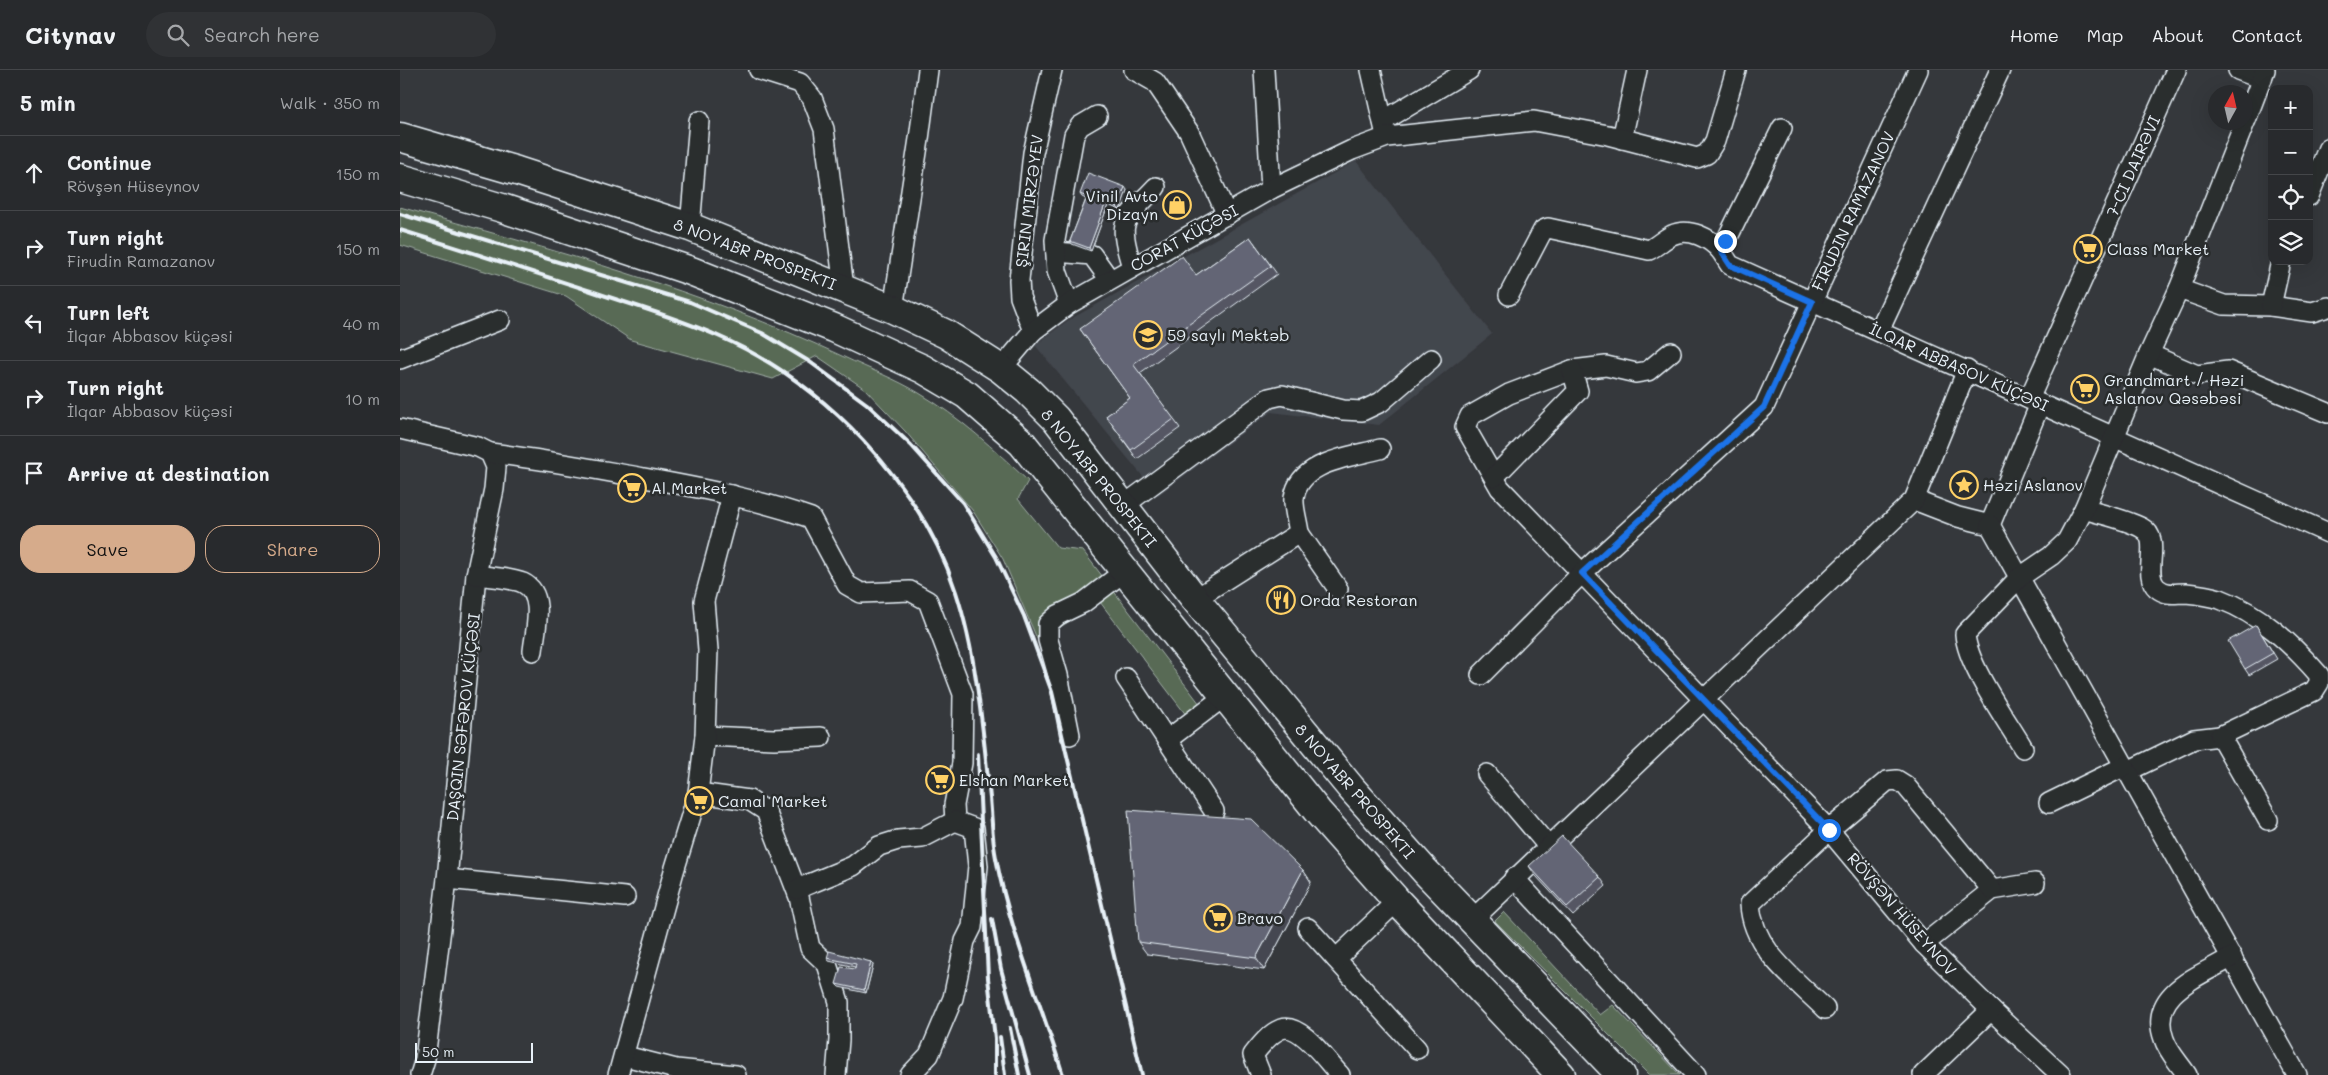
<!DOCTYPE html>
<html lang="en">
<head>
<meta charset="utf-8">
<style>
	:root { --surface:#282a2d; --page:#303235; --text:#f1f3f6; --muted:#a5a7aa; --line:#444649; --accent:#d6ab8b }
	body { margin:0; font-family:Mali,sans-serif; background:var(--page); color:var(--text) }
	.controls { position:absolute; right:15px; top:15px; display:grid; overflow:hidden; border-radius:10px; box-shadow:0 5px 20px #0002 }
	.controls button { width:45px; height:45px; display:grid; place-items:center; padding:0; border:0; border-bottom:1px solid var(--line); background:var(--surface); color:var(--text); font:25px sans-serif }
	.compass { position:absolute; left:1808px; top:15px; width:45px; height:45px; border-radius:50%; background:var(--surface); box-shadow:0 5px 20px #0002; rotate:8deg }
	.scale { position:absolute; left:15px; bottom:12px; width:118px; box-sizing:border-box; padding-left:5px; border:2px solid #e8f1f8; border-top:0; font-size:14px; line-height:18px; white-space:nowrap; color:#e8f1f8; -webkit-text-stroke:4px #2a2d2e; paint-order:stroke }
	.stop { position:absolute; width:15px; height:15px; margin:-11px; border:4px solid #1a73e8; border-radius:50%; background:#fff }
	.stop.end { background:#1a73e8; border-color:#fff; box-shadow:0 1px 5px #0008 }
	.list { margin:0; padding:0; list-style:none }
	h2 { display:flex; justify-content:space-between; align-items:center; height:65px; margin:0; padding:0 20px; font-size:21px }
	h2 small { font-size:16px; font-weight:400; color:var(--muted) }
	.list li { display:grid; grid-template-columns:32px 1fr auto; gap:15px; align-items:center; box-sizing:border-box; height:75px; padding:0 20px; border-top:1px solid var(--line) }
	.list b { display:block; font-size:19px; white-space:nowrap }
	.list p { margin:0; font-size:16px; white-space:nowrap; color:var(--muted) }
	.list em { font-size:16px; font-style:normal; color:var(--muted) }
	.actions { display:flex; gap:10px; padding:15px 20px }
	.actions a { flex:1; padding:11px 0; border:1px solid var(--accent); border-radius:20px; text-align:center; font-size:18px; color:var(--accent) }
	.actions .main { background:var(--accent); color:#111 }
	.icon { flex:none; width:28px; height:28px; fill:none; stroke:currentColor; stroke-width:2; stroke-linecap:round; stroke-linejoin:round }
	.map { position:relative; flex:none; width:1928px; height:1005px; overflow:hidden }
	header { display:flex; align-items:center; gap:30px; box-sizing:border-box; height:70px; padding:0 25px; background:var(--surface); border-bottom:1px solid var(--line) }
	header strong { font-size:24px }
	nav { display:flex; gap:28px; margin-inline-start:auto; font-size:18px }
	.search { width:350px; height:45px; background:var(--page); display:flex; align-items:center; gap:12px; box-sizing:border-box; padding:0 18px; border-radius:28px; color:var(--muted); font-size:19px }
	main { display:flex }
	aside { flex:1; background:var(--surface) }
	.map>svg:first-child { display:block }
	.built { fill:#43464d }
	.green { fill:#586a54; stroke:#a0aea6 }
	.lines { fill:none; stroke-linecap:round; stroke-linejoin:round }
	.minor-casing { stroke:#e8f1f8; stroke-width:22 }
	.highway-casing { stroke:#e8f1f8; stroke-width:31 }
	.minor { stroke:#2a2d2e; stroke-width:19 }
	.highway { stroke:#2a2d2e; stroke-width:28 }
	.rail { stroke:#e8f1f8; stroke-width:4 }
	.wall { fill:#555764; stroke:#e8f1f8 }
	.shaded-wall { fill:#454751; stroke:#e8f1f8 }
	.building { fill:#636574; stroke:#e8f1f8 }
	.route { stroke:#1a73e8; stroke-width:6 }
	.labels { text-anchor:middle; stroke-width:5; stroke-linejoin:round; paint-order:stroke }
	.street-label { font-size:16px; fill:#e8f1f8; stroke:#2a2d2e }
	.poi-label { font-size:16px; fill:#e8f1f8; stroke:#2a2d2e; text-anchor:start }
</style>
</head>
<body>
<header>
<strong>Citynav</strong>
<div class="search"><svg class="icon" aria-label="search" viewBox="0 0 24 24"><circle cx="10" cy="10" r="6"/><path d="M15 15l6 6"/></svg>Search here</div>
<nav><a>Home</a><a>Map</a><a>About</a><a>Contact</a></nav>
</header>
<main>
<aside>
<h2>5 min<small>Walk · 350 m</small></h2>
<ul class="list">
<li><svg class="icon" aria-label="ahead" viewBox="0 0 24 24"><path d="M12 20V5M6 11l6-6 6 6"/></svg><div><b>Continue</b><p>Rövşən Hüseynov</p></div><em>150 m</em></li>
<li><svg class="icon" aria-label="right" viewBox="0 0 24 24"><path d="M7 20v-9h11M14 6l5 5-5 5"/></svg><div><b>Turn right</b><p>Firudin Ramazanov</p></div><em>150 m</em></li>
<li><svg class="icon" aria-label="left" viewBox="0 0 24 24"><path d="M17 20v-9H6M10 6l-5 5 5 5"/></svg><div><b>Turn left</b><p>İlqar Abbasov küçəsi</p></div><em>40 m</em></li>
<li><svg class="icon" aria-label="right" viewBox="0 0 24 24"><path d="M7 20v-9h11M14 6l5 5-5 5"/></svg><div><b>Turn right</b><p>İlqar Abbasov küçəsi</p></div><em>10 m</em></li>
<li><svg class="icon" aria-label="arrive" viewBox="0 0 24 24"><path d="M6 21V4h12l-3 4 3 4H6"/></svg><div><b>Arrive at destination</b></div></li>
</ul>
<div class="actions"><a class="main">Save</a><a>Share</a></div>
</aside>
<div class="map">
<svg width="1928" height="1005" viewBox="0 0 1928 1005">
	<rect width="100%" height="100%" fill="#35383c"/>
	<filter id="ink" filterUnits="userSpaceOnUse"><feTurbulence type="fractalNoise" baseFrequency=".02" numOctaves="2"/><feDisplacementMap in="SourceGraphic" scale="10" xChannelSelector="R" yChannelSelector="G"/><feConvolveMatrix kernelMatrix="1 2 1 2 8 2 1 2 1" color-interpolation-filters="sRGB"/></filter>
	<g filter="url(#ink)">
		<polygon class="built" points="956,91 1092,264 979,355 871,342 758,425 635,275 667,251"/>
		<g class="green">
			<path d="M 0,137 C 150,179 302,220 444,287 C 469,299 496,309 519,323 C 560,347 594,379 628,411 L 618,429 L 658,478 L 683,481 L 803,638 L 790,650 L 700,532 L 638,571 L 603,489 L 573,441 L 505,361 L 465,319 L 417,286 L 373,309 L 231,270 L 166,226 L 0,175 Z"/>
			<polygon points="1104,842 1200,945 1213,935 1280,1005 1249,1005 1095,851"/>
		</g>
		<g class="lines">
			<defs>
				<g id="minor">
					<polyline points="359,0 400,13 412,28 424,59 444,218"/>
					<polyline points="734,0 755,12 789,62 827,145"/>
					<polyline points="864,0 871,119"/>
					<polyline points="971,0 985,61"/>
					<polyline points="1838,0 1862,9"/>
					<polyline points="1846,50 1865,0"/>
					<polyline points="983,51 1069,0"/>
					<polyline points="1382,58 1321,181 1330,195 1928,463"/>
					<polyline points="1222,69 1237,0"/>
					<polyline points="1909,126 1928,78"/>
					<polyline points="290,157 299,51"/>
					<polyline points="656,182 692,185 710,210"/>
					<path d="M 732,197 C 717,148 723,152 756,117"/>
					<polyline points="1779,219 1824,235 1871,236 1912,242 1928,237"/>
					<path d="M 1109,225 L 1143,160 L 1148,158 L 1249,180 C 1257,176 1264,169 1272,165 C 1289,157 1310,168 1321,181"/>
					<polyline points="669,234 657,201 655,170 674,65 680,56 697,46"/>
					<polyline points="1871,236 1881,191"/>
					<polyline points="493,239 519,69 528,0"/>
					<polyline points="633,261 620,227 619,210 633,83 652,0"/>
					<polyline points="1479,261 1600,0"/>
					<polyline points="1271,282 1248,301 1236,303 1206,296 1172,300 1109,324 1070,346 1065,357 1100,418 1429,760 1524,874 1591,940 1661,1005"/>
					<polyline points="1749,284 1797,305 1828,301 1928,343"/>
					<polyline points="0,289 100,250"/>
					<polyline points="601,299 633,261 669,234 871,119 952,80 987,67 1134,51 1208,65 1297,88 1307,84 1315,71 1336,0"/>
					<polyline points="1629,329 1776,0"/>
					<polyline points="0,359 78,377 90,383 96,397 94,419 76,505 47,809 25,989 20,1005"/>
					<path d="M 90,383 C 142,389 193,399 244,408 C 301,418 356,429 411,448 L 447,515 L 461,523 L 510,521 L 528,531 L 563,624 L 562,693 L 554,735 L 555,751 L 574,758 L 578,796 L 572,857 L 565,871 L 553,928 L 529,985 L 510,1005"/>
					<polyline points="1094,407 1178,321 1172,300"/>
					<polyline points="1514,430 1558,447 1590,455 1640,334"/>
					<polyline points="723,436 869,328 882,325 943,340 962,341 981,332 1031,289"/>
					<path d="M 1684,439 C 1703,445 1725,449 1742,458 C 1763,469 1741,504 1757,518 C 1767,526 1774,523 1786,523 C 1796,524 1810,526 1820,529 C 1860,544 1891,573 1919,605 L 1919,613 L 1914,621 L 1820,666 L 1794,669 L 1728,701"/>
					<polyline points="1590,455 1897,1005"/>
					<polyline points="899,463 938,519"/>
					<path d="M 76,505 C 88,507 112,508 123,513 C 146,524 135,561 133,581"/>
					<path d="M 795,529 L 899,463 C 898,453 893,438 894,428 C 899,391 951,387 980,379"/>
					<polyline points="1081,605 1182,503 1364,337 1518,0"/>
					<polyline points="726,608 814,741"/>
					<polyline points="670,665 658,605 648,570 648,554 658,545 683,533 725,501"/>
					<polyline points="305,666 374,669 421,667"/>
					<polyline points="1820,666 1868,750"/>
					<polyline points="767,670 825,626"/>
					<path d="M 1623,678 C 1606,649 1567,595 1565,564 L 1620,507 L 1651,486 L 1667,471 L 1684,439 L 1749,284 L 1779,219 L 1845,52"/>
					<polyline points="1087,704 1148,776"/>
					<polyline points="298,723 349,730 366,741 399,827 410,878 427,894 439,932 439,970 436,1005"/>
					<polyline points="1649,733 1725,696"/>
					<polyline points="1114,808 1296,1005"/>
					<polyline points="47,809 225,827"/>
					<polyline points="397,819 453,796 479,776 498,770 522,768 555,751"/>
					<polyline points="1072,850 1514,430 1567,300"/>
					<polyline points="908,858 1017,979"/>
					<polyline points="1524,874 1592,820 1635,813"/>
					<polyline points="936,889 997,831"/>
					<path d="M 1425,939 C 1395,909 1352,879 1350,834 L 1429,760 L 1487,711 L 1497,710 L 1505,715 L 1592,820"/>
					<polyline points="225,986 276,999 336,1005"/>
					<polyline points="218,1005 274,801 298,723 305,666 308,580 304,531 332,425"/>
					<path d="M 861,1005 L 853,985 C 860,976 870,963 881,959 C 901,952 928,993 940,1005"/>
					<polyline points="1523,1005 1591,940"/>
					<path d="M 1787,1005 C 1780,994 1768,982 1764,969 C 1747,923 1800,906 1832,887"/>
				</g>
				<g id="highway">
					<polyline points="0,67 117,101 290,157 493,239 546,264 601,299 628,321 656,349 795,529 951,718 1025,801 1221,1005"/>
					<polyline points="0,108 102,138 291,201 434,258 523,299 567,325 622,373 918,742 997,831 1161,1005"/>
				</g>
			</defs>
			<use href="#minor" class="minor-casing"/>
			<use href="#highway" class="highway-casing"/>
			<use href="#minor" class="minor"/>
			<use href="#highway" class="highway"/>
			<g class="rail">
				<polyline points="0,144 290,232 362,263 410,292 467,334 511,375 563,433 596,487 624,546 652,622 742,1005"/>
				<path d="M 0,160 C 65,180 129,201 194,222 C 235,236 278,248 318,266 C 422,311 521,413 556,522 C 577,586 583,662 590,728 C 592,748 592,769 596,788 C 610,862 641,933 663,1005"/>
				<polyline points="578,684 588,908 595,968 595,1005"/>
				<polyline points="592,849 601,899 630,1005"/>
				<polyline points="610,958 619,1005"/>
				<polyline points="600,967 605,1005"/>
			</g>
		</g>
		<g class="wall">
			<polygon points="727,120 720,140 708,135 691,181 672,174 670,171 686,129 682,127 680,124"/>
			<polygon points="850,167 877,204 740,303 780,358 737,389 706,346 730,328 680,259 796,205"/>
			<polygon points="1856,555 1877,589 1849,605 1845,599"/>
			<polygon points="1129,796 1200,807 1206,816 1173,846 1135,805"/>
			<polygon points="903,800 911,812 864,900 747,884 738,872"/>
			<polygon points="427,888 471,892 473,895 466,923 439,917 436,914 455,899 455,897 429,891"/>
		</g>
		<g class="shaded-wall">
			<polygon points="725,117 727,120 720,140 717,137"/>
			<polygon points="706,132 708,135 691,181 689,178"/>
			<polygon points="903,800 911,812 864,900 856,888"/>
			<polygon points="471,892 473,895 466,923 464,920"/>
		</g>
		<g class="building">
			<polygon points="688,103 725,117 717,137 706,132 689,178 670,171 687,127 680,124"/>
			<polygon points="850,167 871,196 733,294 774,349 731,380 706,346 730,328 680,259 782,186 796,205"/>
			<polygon points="1856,555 1873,583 1845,599 1828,571"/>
			<polygon points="728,740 851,749 903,800 856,888 738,872"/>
			<polygon points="1162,766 1200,807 1167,837 1129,796"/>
			<polygon points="429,881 471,892 464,920 436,914 441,897 455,899 456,894 427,888"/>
		</g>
	</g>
	<g class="lines" filter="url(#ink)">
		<polyline class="route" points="1325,171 1321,181 1330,195 1412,232 1364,337 1182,503 1429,760"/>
	</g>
	<defs>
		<symbol id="shop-ring" viewBox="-11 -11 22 22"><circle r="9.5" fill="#2a2d2e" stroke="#ffd166" stroke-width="1.5"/><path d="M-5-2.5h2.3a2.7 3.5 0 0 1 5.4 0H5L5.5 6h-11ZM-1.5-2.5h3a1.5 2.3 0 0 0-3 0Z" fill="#ffd166"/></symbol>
		<symbol id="supermarket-ring" viewBox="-11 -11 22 22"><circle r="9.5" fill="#2a2d2e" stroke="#ffd166" stroke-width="1.5"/><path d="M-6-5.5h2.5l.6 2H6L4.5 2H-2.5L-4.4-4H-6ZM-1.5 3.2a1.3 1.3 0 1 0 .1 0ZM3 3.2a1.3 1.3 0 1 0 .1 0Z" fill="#ffd166"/></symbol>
		<symbol id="school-ring" viewBox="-11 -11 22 22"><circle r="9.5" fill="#2a2d2e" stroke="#ffd166" stroke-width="1.5"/><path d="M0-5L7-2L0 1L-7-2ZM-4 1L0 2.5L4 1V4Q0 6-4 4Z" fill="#ffd166"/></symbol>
		<symbol id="sight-ring" viewBox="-11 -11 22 22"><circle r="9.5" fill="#2a2d2e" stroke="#ffd166" stroke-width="1.5"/><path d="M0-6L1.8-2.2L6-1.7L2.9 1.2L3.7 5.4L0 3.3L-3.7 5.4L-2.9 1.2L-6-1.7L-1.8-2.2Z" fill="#ffd166"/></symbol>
		<symbol id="restaurant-ring" viewBox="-11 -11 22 22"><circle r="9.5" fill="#2a2d2e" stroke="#ffd166" stroke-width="1.5"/><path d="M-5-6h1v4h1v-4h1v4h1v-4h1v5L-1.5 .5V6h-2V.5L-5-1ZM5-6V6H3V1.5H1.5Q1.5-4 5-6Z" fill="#ffd166"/></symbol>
	</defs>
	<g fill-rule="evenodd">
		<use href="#shop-ring" x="761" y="119" width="32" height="32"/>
		<use href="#supermarket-ring" x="1672" y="163" width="32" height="32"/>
		<use href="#school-ring" x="732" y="249" width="32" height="32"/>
		<use href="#supermarket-ring" x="1669" y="303" width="32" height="32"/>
		<use href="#sight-ring" x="1548" y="399" width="32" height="32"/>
		<use href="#supermarket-ring" x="216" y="402" width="32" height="32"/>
		<use href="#restaurant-ring" x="865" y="514" width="32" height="32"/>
		<use href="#supermarket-ring" x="524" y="694" width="32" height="32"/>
		<use href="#supermarket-ring" x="283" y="715" width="32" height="32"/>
		<use href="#supermarket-ring" x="802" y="832" width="32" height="32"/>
	</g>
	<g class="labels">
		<g class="street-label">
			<text transform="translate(1733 96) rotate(-66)" y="6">7-CI DAIRƏVI</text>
			<text transform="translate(629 131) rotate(-83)" y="6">ŞIRIN MIRZƏYEV</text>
			<text transform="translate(1453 141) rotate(-65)" y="6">FIRUDIN RAMAZANOV</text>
			<text transform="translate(784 168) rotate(-29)" y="6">CORAT KÜÇƏSI</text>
			<text transform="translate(355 184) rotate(21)" y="6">8 NOYABR PROSPEKTI</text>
			<text transform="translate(1559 297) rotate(24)" y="6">İLQAR ABBASOV KÜÇƏSI</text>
			<text transform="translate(699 408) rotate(51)" y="6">8 NOYABR PROSPEKTI</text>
			<text transform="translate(63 647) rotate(-84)" y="6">DAŞQIN SƏFƏROV KÜÇƏSI</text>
			<text transform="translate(955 721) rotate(49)" y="6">8 NOYABR PROSPEKTI</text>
			<text transform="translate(1502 844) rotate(49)" y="6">RÖVŞƏN HÜSEYNOV</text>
		</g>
		<g class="poi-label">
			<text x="758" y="132" text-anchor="end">Vinil Avto<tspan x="758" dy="18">Dizayn</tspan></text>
			<text x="1707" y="185">Class Market</text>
			<text x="767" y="271">59 saylı Məktəb</text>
			<text x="1704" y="316">Grandmart / Həzi<tspan x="1704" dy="18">Aslanov Qəsəbəsi</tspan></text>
			<text x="1583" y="421">Həzi Aslanov</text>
			<text x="251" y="424">Al Market</text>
			<text x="900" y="536">Orda Restoran</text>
			<text x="559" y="716">Elshan Market</text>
			<text x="318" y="737">Camal Market</text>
			<text x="837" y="854">Bravo</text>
		</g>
	</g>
</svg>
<div class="controls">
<button>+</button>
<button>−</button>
<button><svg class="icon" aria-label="locate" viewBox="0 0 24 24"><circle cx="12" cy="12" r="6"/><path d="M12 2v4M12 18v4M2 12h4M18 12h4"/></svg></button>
<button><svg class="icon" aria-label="layers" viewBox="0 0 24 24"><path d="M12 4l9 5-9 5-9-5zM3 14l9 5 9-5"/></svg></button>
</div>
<svg class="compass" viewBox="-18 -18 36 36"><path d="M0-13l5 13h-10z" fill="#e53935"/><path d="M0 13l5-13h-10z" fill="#a5a7aa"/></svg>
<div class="scale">50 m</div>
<div class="stop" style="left:1429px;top:760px"></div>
<div class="stop end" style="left:1325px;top:171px"></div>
</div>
</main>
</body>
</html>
